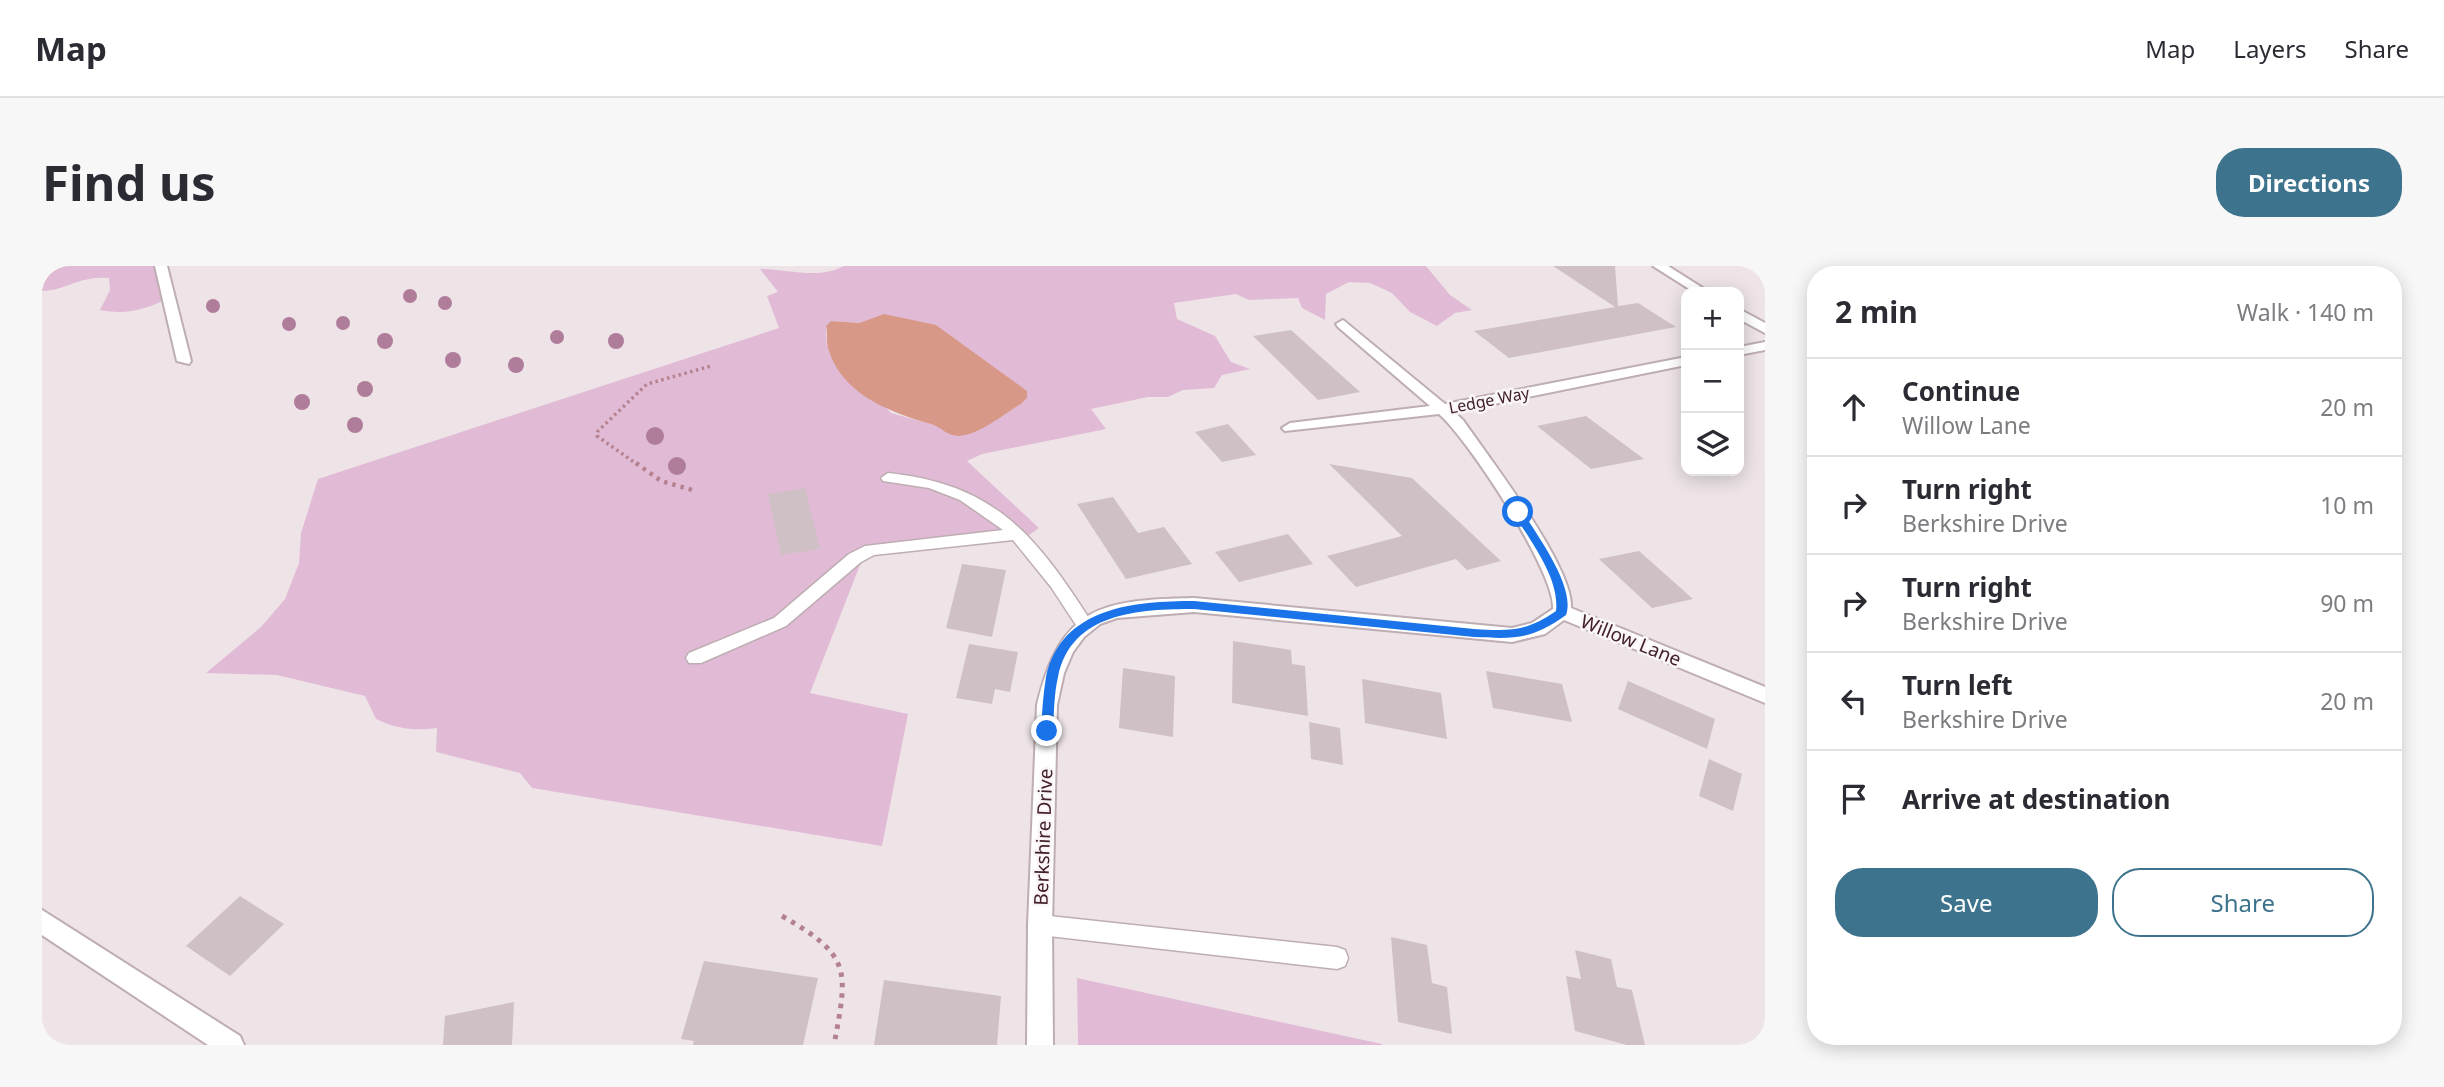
<!DOCTYPE html>
<html lang="en">
<head>
<meta charset="utf-8">
<style>
	:root { --surface:#fff; --page:#f7f7f7; --text:#2b2b33; --muted:#7c7c81; --line:#e1e1e2; --accent:#3d738d }
	body { margin:0; font-family:"Noto Sans",sans-serif; background:var(--page); color:var(--text) }
	.controls { position:absolute; right:21px; top:21px; display:grid; overflow:hidden; border-radius:14px; box-shadow:0 4px 18px #0003 }
	.controls button { width:63px; height:63px; display:grid; place-items:center; padding:0; border:0; border-bottom:2px solid var(--line); background:var(--surface); color:var(--text); font:35px sans-serif }
	.stop { position:absolute; width:21px; height:21px; margin:-16px; border:5px solid #1a73e8; border-radius:50%; background:#fff }
	.stop.end { background:#1a73e8; border-color:#fff; box-shadow:0 2px 7px #0008 }
	.list { margin:0; padding:0; list-style:none }
	h2 { display:flex; justify-content:space-between; align-items:center; height:91px; margin:0; padding:0 28px; font-size:30px }
	h2 small { font-size:23px; font-weight:400; color:var(--muted) }
	.list li { display:grid; grid-template-columns:46px 1fr auto; gap:21px; align-items:center; box-sizing:border-box; height:98px; padding:0 28px; border-top:2px solid var(--line) }
	.list b { display:block; font-size:26px; white-space:nowrap }
	.list p { margin:0; font-size:23px; white-space:nowrap; color:var(--muted) }
	.list em { font-size:23px; font-style:normal; color:var(--muted) }
	.actions { display:flex; gap:14px; padding:21px 28px }
	.actions a { flex:1; padding:16px 0; border:2px solid var(--accent); border-radius:28px; text-align:center; font-size:24px; color:var(--accent) }
	.actions .main { background:var(--accent); color:#fff }
	.icon { flex:none; width:38px; height:38px; fill:none; stroke:currentColor; stroke-width:2; stroke-linecap:round; stroke-linejoin:round }
	.map { position:relative; flex:none; width:1723px; height:779px; overflow:hidden; border-radius:28px }
	header { display:flex; align-items:center; gap:42px; box-sizing:border-box; height:98px; padding:0 35px; background:var(--surface); border-bottom:2px solid var(--line) }
	header strong { font-size:33px }
	nav { display:flex; gap:38px; margin-inline-start:auto; font-size:24px }
	.intro { display:flex; align-items:center; justify-content:space-between; box-sizing:border-box; height:168px; padding:0 42px }
	h1 { margin:0; font-size:49px }
	.button { padding:18px 32px; border-radius:28px; background:var(--accent); color:#fff; font-size:24px; font-weight:700 }
	main { display:flex; gap:42px; padding:0 42px }
	aside { flex:1; background:var(--surface); border-radius:28px; box-shadow:0 4px 18px #0003 }
	.map>svg:first-child { display:block }
	.green { fill:#e1bbd5; fill-rule:evenodd }
	.water { fill:#d79888 }
	.building { fill:#cfc0c6 }
	.lines { fill:none; stroke-linecap:round; stroke-linejoin:round }
	.service-casing { stroke:#beadb3; stroke-width:3 }
	.minor-casing { stroke:#beadb3; stroke-width:4 }
	.tertiary-casing { stroke:#beadb3; stroke-width:4 }
	.path-far2 { stroke:#b4828f; stroke-width:3.5; stroke-dasharray:2.5 3.5; stroke-linecap:butt }
	.path-far1 { stroke:#b4828f; stroke-width:4.5; stroke-dasharray:3.5 5; stroke-linecap:butt }
	.path { stroke:#b4828f; stroke-width:5; stroke-dasharray:4.5 6; stroke-linecap:butt }
	.service { fill:#fff; fill-rule:evenodd }
	.minor { fill:#fff; fill-rule:evenodd }
	.tertiary { fill:#fff; fill-rule:evenodd }
	.tree { fill:#af7d99 }
	.route { fill:#1a73e8 }
	.labels { text-anchor:middle; stroke-width:5; stroke-linejoin:round; paint-order:stroke }
	.far-street-label { font-size:16px; fill:#422129; stroke:#faf5f7 }
	.street-label { font-size:19px; fill:#422129; stroke:#faf5f7 }
</style>
</head>
<body>
<header>
<strong>Map</strong>
<nav><a>Map</a><a>Layers</a><a>Share</a></nav>
</header>
<div class="intro"><h1>Find us</h1><a class="button">Directions</a></div>
<main>
<div class="map">
<svg width="1723" height="779" viewBox="0 0 1723 779">
	<rect width="100%" height="100%" fill="#eee4e8"/>
	<g class="green">
		<path d="M 0,0 L 119,0 L 127,31 C 106,44 82,49 58,44 L 68,24 L 67,12 C 35,10 27,24 0,25 Z"/>
		<path d="M 802,0 L 1384,0 L 1408,29 L 1430,44 L 1413,47 L 1395,60 L 1368,46 L 1350,27 L 1328,17 L 1307,16 L 1284,28 L 1283,54 L 1260,42 L 1256,32 L 1207,34 L 1194,28 L 1132,37 L 1135,53 L 1173,70 L 1189,96 L 1208,103 L 1180,109 L 1172,122 L 1141,124 L 1126,131 L 1106,131 L 1049,143 L 1064,163 L 940,188 L 925,195 L 997,262 L 980,274 L 831,288 L 818,299 L 768,427 L 866,448 L 840,580 L 490,522 L 478,507 L 394,486 L 395,462 C 372,465 355,463 334,453 L 323,430 L 235,409 L 164,407 L 219,361 L 243,333 L 257,297 L 259,267 L 276,213 L 737,62 L 725,30 L 736,26 L 718,3 C 747,3 775,14 802,0 ZM 838,50 L 985,132 L 979,138 L 926,168 L 849,147 L 785,80 L 784,61 L 789,55 L 817,57 Z"/>
		<polygon points="1035,712 1340,778 1340,779 1036,779"/>
	</g>
	<path class="water" d="M 842,48 L 894,59 L 985,125 L 985,132 L 979,138 C 962,148 937,169 917,170 C 904,170 900,161 889,158 C 847,146 799,128 786,82 C 784,75 786,68 784,60 L 789,55 L 817,57 Z"/>
	<g class="building">
		<polygon points="1511,0 1573,0 1576,40 1596,37 1634,61 1467,92 1432,65 1573,41"/>
		<polygon points="1249,64 1318,126 1276,134 1211,70"/>
		<polygon points="1544,150 1602,193 1549,203 1495,160"/>
		<polygon points="1186,158 1214,189 1180,196 1153,166"/>
		<polygon points="1287,198 1370,212 1459,295 1425,304 1414,293 1314,321 1285,290 1360,270"/>
		<polygon points="763,222 778,283 739,289 726,228"/>
		<polygon points="1071,231 1096,267 1122,261 1150,298 1084,313 1035,238"/>
		<polygon points="1246,268 1271,298 1197,316 1173,286"/>
		<polygon points="1597,285 1651,333 1610,342 1557,293"/>
		<polygon points="920,298 964,304 950,371 904,362"/>
		<polygon points="1191,375 1249,384 1250,398 1263,400 1266,450 1190,437"/>
		<polygon points="927,378 976,386 968,426 953,423 950,438 914,432"/>
		<polygon points="1081,402 1133,410 1131,471 1077,462"/>
		<polygon points="1444,405 1520,418 1530,456 1451,442"/>
		<polygon points="1320,413 1399,427 1405,473 1323,457"/>
		<polygon points="1586,415 1673,453 1665,483 1576,443"/>
		<polygon points="1267,456 1298,462 1301,499 1269,493"/>
		<polygon points="1667,493 1700,508 1691,545 1657,530"/>
		<polygon points="198,630 242,658 188,710 144,680"/>
		<polygon points="1349,671 1385,679 1390,717 1405,721 1410,768 1356,756"/>
		<polygon points="1533,684 1569,693 1575,721 1590,724 1603,779 1585,779 1533,765 1524,710 1539,713"/>
		<polygon points="662,695 776,712 761,779 651,779 652,775 639,773"/>
		<polygon points="842,714 959,730 955,779 832,779"/>
		<polygon points="472,736 470,779 401,779 403,750"/>
	</g>
	<g class="lines">
		<defs>
			<g id="service">
				<path d="M 846,207 C 952,218 993,268 1048,354 L 1050,358 L 1048,362 L 1036,362 L 1009,321 L 971,274 L 832,289 L 819,296 L 744,360 L 659,397 L 647,397 L 644,392 L 647,387 L 732,352 L 807,288 L 823,280 L 961,264 L 918,234 L 887,222 L 841,215 L 839,212 Z"/>
				<polygon points="998,649 1295,681 1303,684 1306,692 1303,700 1295,703 998,669 990,666 987,659 990,652"/>
			</g>
			<g id="minor">
				<polygon points="113,0 125,0 149,95 147,98 135,95"/>
				<path d="M 1301,54 L 1403,138 L 1644,91 L 1644,99 L 1412,146 L 1421,154 C 1447,192 1532,301 1529,342 L 1723,421 L 1723,437 L 1522,354 L 1503,368 L 1470,376 L 1152,346 L 1075,352 L 1058,358 L 1042,371 L 1031,386 L 1022,407 L 1015,439 L 1010,659 L 1011,779 L 985,779 L 986,659 L 995,439 C 1019,340 1058,334 1152,332 L 1470,362 L 1490,357 L 1511,343 C 1514,307 1426,173 1397,148 L 1243,165 L 1240,162 L 1248,157 L 1388,140 L 1296,61 L 1294,58 Z"/>
				<polygon points="1723,76 1723,84 1697,89 1697,81"/>
			</g>
			<g id="tertiary">
				<polygon points="1611,0 1626,0 1667,26 1652,26"/>
				<polygon points="1697,43 1723,57 1723,67 1697,53"/>
				<polygon points="0,644 198,770 202,779 166,779 0,669"/>
			</g>
		</defs>
		<use href="#service" class="service-casing"/>
		<use href="#minor" class="minor-casing"/>
		<use href="#tertiary" class="tertiary-casing"/>
		<polyline class="path-far2" points="596,199 555,170 556,165 605,118 669,100"/>
		<polyline class="path-far1" points="594,197 619,215 654,225"/>
		<path class="path" d="M 740,650 C 810,690 806,704 792,779"/>
		<use href="#service" class="service"/>
		<use href="#minor" class="minor"/>
		<use href="#tertiary" class="tertiary"/>
	</g>
	<g class="tree">
		<circle cx="368" cy="30" r="7"/>
		<circle cx="403" cy="37" r="7"/>
		<circle cx="171" cy="40" r="7"/>
		<circle cx="301" cy="57" r="7"/>
		<circle cx="247" cy="58" r="7"/>
		<circle cx="515" cy="71" r="7"/>
		<circle cx="343" cy="75" r="8"/>
		<circle cx="574" cy="75" r="8"/>
		<circle cx="411" cy="94" r="8"/>
		<circle cx="474" cy="99" r="8"/>
		<circle cx="323" cy="123" r="8"/>
		<circle cx="260" cy="136" r="8"/>
		<circle cx="313" cy="159" r="8"/>
		<circle cx="613" cy="170" r="9"/>
		<circle cx="635" cy="200" r="9"/>
	</g>
	<path class="route" d="M 1476,242 L 1481,246 C 1496,271 1534,321 1524,349 C 1489,374 1473,373 1432,371 L 1152,343 C 1098,343 1029,346 1016,411 C 1012,428 1012,447 1011,465 L 1005,470 L 999,465 C 1000,447 1001,429 1004,411 C 1019,341 1093,335 1152,335 L 1432,363 C 1467,365 1484,366 1514,345 C 1518,311 1487,274 1471,246 Z"/>
	<g class="labels">
		<g class="far-street-label">
			<text transform="translate(1447 134) rotate(-11)" y="6">Ledge Way</text>
		</g>
		<g class="street-label">
			<text transform="translate(1589 374) rotate(22)" y="7">Willow Lane</text>
			<text transform="translate(1001 571) rotate(-88)" y="7">Berkshire Drive</text>
		</g>
	</g>
</svg>
<div class="controls">
<button>+</button>
<button>−</button>
<button><svg class="icon" aria-label="layers" viewBox="0 0 24 24"><path d="M12 4l9 5-9 5-9-5zM3 14l9 5 9-5"/></svg></button>
</div>
<div class="stop" style="left:1476px;top:246px"></div>
<div class="stop end" style="left:1005px;top:465px"></div>
</div>
<aside>
<h2>2 min<small>Walk · 140 m</small></h2>
<ul class="list">
<li><svg class="icon" aria-label="ahead" viewBox="0 0 24 24"><path d="M12 20V5M6 11l6-6 6 6"/></svg><div><b>Continue</b><p>Willow Lane</p></div><em>20 m</em></li>
<li><svg class="icon" aria-label="right" viewBox="0 0 24 24"><path d="M7 20v-9h11M14 6l5 5-5 5"/></svg><div><b>Turn right</b><p>Berkshire Drive</p></div><em>10 m</em></li>
<li><svg class="icon" aria-label="right" viewBox="0 0 24 24"><path d="M7 20v-9h11M14 6l5 5-5 5"/></svg><div><b>Turn right</b><p>Berkshire Drive</p></div><em>90 m</em></li>
<li><svg class="icon" aria-label="left" viewBox="0 0 24 24"><path d="M17 20v-9H6M10 6l-5 5 5 5"/></svg><div><b>Turn left</b><p>Berkshire Drive</p></div><em>20 m</em></li>
<li><svg class="icon" aria-label="arrive" viewBox="0 0 24 24"><path d="M6 21V4h12l-3 4 3 4H6"/></svg><div><b>Arrive at destination</b></div></li>
</ul>
<div class="actions"><a class="main">Save</a><a>Share</a></div>
</aside>
</main>
</body>
</html>
